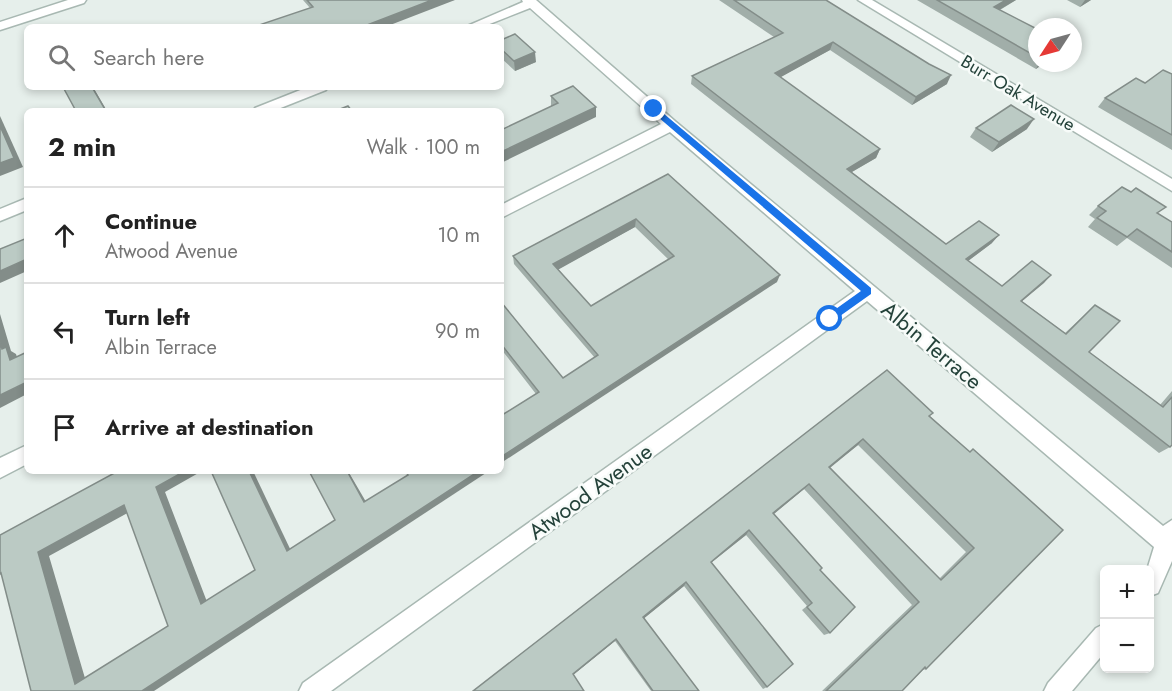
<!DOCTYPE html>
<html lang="en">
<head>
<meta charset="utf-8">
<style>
	:root { --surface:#fff; --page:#f6f6f6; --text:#222; --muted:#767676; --line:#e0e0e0 }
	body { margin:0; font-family:Jost,sans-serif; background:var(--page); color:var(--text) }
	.controls { position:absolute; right:18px; bottom:18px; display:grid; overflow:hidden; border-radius:9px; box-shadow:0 3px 9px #0003 }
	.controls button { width:54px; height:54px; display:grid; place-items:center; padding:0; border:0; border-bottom:2px solid var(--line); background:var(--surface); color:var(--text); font:30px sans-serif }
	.compass { position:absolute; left:1028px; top:18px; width:54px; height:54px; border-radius:50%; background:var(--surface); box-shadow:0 3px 9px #0003; rotate:234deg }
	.stop { position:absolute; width:18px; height:18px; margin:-14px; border:4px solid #1a73e8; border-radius:50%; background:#fff }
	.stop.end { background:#1a73e8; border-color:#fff; box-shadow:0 2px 6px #0008 }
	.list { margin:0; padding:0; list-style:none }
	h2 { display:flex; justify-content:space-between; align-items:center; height:78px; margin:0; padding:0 24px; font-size:26px }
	h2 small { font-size:20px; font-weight:400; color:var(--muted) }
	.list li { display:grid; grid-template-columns:39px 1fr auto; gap:18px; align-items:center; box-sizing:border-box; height:96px; padding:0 24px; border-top:2px solid var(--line) }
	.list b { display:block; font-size:22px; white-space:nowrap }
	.list p { margin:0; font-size:20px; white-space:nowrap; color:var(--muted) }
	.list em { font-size:20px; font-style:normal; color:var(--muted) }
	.icon { flex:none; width:33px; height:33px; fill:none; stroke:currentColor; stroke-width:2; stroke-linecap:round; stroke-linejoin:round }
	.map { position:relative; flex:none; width:1172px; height:691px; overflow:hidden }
	.search { position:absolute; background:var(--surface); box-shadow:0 3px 9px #0003; left:24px; top:24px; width:480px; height:66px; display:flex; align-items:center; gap:15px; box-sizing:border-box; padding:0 21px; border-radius:9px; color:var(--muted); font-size:22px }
	.panel { position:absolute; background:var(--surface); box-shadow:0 3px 9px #0003; left:24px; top:108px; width:480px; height:366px; border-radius:9px }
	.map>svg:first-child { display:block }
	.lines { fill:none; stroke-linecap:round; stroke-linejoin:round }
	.minor-casing { stroke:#a8b8b2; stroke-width:3 }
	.minor { fill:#fff; fill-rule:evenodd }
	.wall { fill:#a1aea9; fill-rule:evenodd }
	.shaded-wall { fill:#838d89 }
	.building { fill:#bbcac4; stroke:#838d89; stroke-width:1.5; fill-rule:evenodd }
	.route { fill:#1a73e8 }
	.labels { text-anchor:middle; stroke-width:5; stroke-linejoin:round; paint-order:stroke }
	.far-street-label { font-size:18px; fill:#24423a; stroke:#f7fbf9 }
	.street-label { font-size:22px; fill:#24423a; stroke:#f7fbf9 }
</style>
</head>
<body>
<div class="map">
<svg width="1172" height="691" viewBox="0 0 1172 691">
	<rect width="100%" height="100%" fill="#e6efeb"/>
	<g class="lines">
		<defs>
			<g id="minor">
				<polygon points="68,0 86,0 84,3 0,30 0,22"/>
				<polygon points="522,0 536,0 676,122 1163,526 1172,520 1172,561 1158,593 1150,596 1150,570 1147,570 1154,547 867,301 331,691 299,691 303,683 855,291 670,132 501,218 501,205 661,124 530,8 482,27 465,27 523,2"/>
				<polygon points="858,0 872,0 1172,179 1172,191"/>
				<polygon points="308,87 328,87 326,90 273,111 253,111 255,108"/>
				<polygon points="27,198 27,210 0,221 0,209"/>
				<polygon points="27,445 27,464 0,478 0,458"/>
				<polygon points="1104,624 1104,653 1072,691 1044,691 1048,683 1096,628"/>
			</g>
		</defs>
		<use href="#minor" class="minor-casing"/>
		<use href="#minor" class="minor"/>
	</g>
	<g class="wall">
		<polygon points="303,0 455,0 310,8"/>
		<polygon points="719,0 826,0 947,84 912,105 830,50 780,77 880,149 876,158 852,172 946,244 992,243 968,261 1002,286 1051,275 1022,301 1065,333 1095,305 1089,352 1160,405 1172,391 1172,445 1170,447 1159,453 691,84 692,76 774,37"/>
		<polygon points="917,0 1016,0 1000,10 1037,29 1037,63 1044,63 1036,69"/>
		<polygon points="1067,0 1091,0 1080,7"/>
		<polygon points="501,40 536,62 515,71 501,58"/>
		<polygon points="1172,74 1172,150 1098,107 1105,98"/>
		<polygon points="551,96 596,107 596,117 551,106"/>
		<polygon points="976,128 1027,129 992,152 970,137"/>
		<path d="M 668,174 L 777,282 L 502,415 L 536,394 L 501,349 L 501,302 L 563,378 L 595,358 L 514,264 L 513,256 ZM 635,227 L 669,260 L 591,306 L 558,269 Z"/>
		<polygon points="1131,192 1158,214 1172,222 1172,268 1127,238 1117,246 1088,227 1095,219 1089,215 1098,206"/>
		<path d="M 887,370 L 930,416 L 970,452 L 1063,530 L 926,669 L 923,670 L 902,691 L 822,691 L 912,605 L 804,489 L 774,514 L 820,570 L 830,633 L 824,635 L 802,610 L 807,606 L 746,535 L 711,563 L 767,687 L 763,689 L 684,586 L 644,618 L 699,691 L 651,691 L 615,641 L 573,675 L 473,691 ZM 858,445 L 966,552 L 939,579 L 830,467 Z"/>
	</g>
	<g class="shaded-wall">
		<polygon points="432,0 455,0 385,27 362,27"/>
		<polygon points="1006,0 1016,0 989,16 994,7"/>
		<polygon points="1085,0 1091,0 1080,7"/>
		<polygon points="833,42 830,50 772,82 775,73"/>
		<polygon points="535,52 536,62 515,71 514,61"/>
		<polygon points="1039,63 1044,63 1036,69"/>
		<polygon points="951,75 947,84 912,105 916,97"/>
		<polygon points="92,87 93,87 107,111 106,111"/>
		<polygon points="596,107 596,117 501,163 501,152"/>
		<polygon points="0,116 23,167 0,176"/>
		<polygon points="1034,119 1027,129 992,152 999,142"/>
		<polygon points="880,149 876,158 843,177 847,169"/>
		<polygon points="636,219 635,227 554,272 553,264"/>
		<polygon points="999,235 992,243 960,267 966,259"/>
		<polygon points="27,259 27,271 0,283 0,271"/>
		<polygon points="780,275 777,282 501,463 501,457"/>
		<polygon points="1051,275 1044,283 1014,308 1021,301"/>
		<polygon points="0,314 11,351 16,354 20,367 10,360 2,349 0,342"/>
		<polygon points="27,382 27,394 0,408 0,395"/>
		<polygon points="863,439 858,445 825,472 829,467"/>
		<polygon points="185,471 202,471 165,492 209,607 201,604 156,487"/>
		<polygon points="249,471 253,471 293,555 287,551"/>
		<polygon points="347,471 348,471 369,507 364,502"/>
		<polygon points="479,471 489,471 154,691 142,691"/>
		<polygon points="809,484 804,489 770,517 773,513"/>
		<polygon points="124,505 133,510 49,556 87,685 75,684 38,552"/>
		<polygon points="749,530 746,535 708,565 711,562"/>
		<polygon points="686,582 684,586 642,620 643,617"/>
		<polygon points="616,639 615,641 573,675 573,674"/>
	</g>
	<g class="building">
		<polygon points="307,0 432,0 362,27 253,27 313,7"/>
		<polygon points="734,0 826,0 929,64 951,75 916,97 833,42 775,73 880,149 847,169 946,244 979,221 999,235 966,259 1002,286 1032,261 1051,275 1021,301 1066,334 1095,305 1120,321 1089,352 1163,407 1172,397 1172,445 1170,447 692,76 783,33"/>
		<polygon points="937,0 1006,0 994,7 1037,29 1037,57"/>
		<polygon points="515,34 535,52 514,61 501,49 501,40"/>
		<polygon points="1163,70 1172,74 1172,135 1105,98 1136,78 1145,83"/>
		<polygon points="573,86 596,107 501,152 501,130 558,103 551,96"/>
		<polygon points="63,87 92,87 106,111 76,111"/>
		<polygon points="1011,105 1034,119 999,142 976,128"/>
		<polygon points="348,106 352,111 335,111"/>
		<polygon points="0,126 14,158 0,163"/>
		<path d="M 668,174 L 780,275 L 501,457 L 501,414 L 502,415 L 539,392 L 501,344 L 501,302 L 563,378 L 598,355 L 513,256 ZM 636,219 L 674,256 L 591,306 L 553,264 Z"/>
		<polygon points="1122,187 1131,192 1136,188 1166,207 1157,213 1172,222 1172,252 1137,229 1127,237 1097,218 1106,211 1098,206"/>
		<polygon points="27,238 27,259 0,271 0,249"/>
		<polygon points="0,342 2,349 6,347 10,360 27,352 27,382 0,395"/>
		<path d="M 887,370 L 933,413 L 929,416 L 970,452 L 973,449 L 1063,530 L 926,669 L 925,667 L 902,691 L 826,691 L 919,602 L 809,484 L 773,513 L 822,568 L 820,570 L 855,607 L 830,633 L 807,607 L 812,603 L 749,530 L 711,562 L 793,664 L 767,687 L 686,582 L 643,617 L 699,691 L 653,691 L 616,639 L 573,674 L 584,691 L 473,691 ZM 863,439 L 974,548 L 941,580 L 829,467 Z"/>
		<path d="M 118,471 L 185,471 L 156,487 L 201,604 L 255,570 L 211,471 L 249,471 L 287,551 L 335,520 L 309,471 L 347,471 L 364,502 L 408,475 L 405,471 L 479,471 L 142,691 L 31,691 L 1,573 L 0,574 L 0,535 ZM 124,505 L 168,626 L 75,684 L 38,552 Z"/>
	</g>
	<polygon class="route" points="651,108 657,108 871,288 871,294 833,321 826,321 826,316 861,291 651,111"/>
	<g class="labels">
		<g class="far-street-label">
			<text transform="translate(1018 93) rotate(31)" y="6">Burr Oak Avenue</text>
		</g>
		<g class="street-label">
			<text transform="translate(932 345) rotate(40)" y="8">Albin Terrace</text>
			<text transform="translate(590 491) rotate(-36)" y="8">Atwood Avenue</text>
		</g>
	</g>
</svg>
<div class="controls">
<button>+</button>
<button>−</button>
</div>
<svg class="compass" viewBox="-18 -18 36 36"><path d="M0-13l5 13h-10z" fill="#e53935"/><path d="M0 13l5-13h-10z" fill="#767676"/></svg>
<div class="stop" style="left:830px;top:319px"></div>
<div class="stop end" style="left:654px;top:109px"></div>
<div class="search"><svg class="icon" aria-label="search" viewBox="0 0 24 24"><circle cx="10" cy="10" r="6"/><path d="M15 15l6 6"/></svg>Search here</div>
<section class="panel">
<h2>2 min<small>Walk · 100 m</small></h2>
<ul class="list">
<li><svg class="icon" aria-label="ahead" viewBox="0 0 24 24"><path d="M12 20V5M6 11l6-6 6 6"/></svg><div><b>Continue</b><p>Atwood Avenue</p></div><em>10 m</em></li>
<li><svg class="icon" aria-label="left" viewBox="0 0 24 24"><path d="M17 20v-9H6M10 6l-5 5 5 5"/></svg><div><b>Turn left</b><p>Albin Terrace</p></div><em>90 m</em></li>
<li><svg class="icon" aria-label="arrive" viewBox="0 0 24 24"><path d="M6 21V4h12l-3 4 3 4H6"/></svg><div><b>Arrive at destination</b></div></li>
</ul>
</section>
</div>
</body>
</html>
